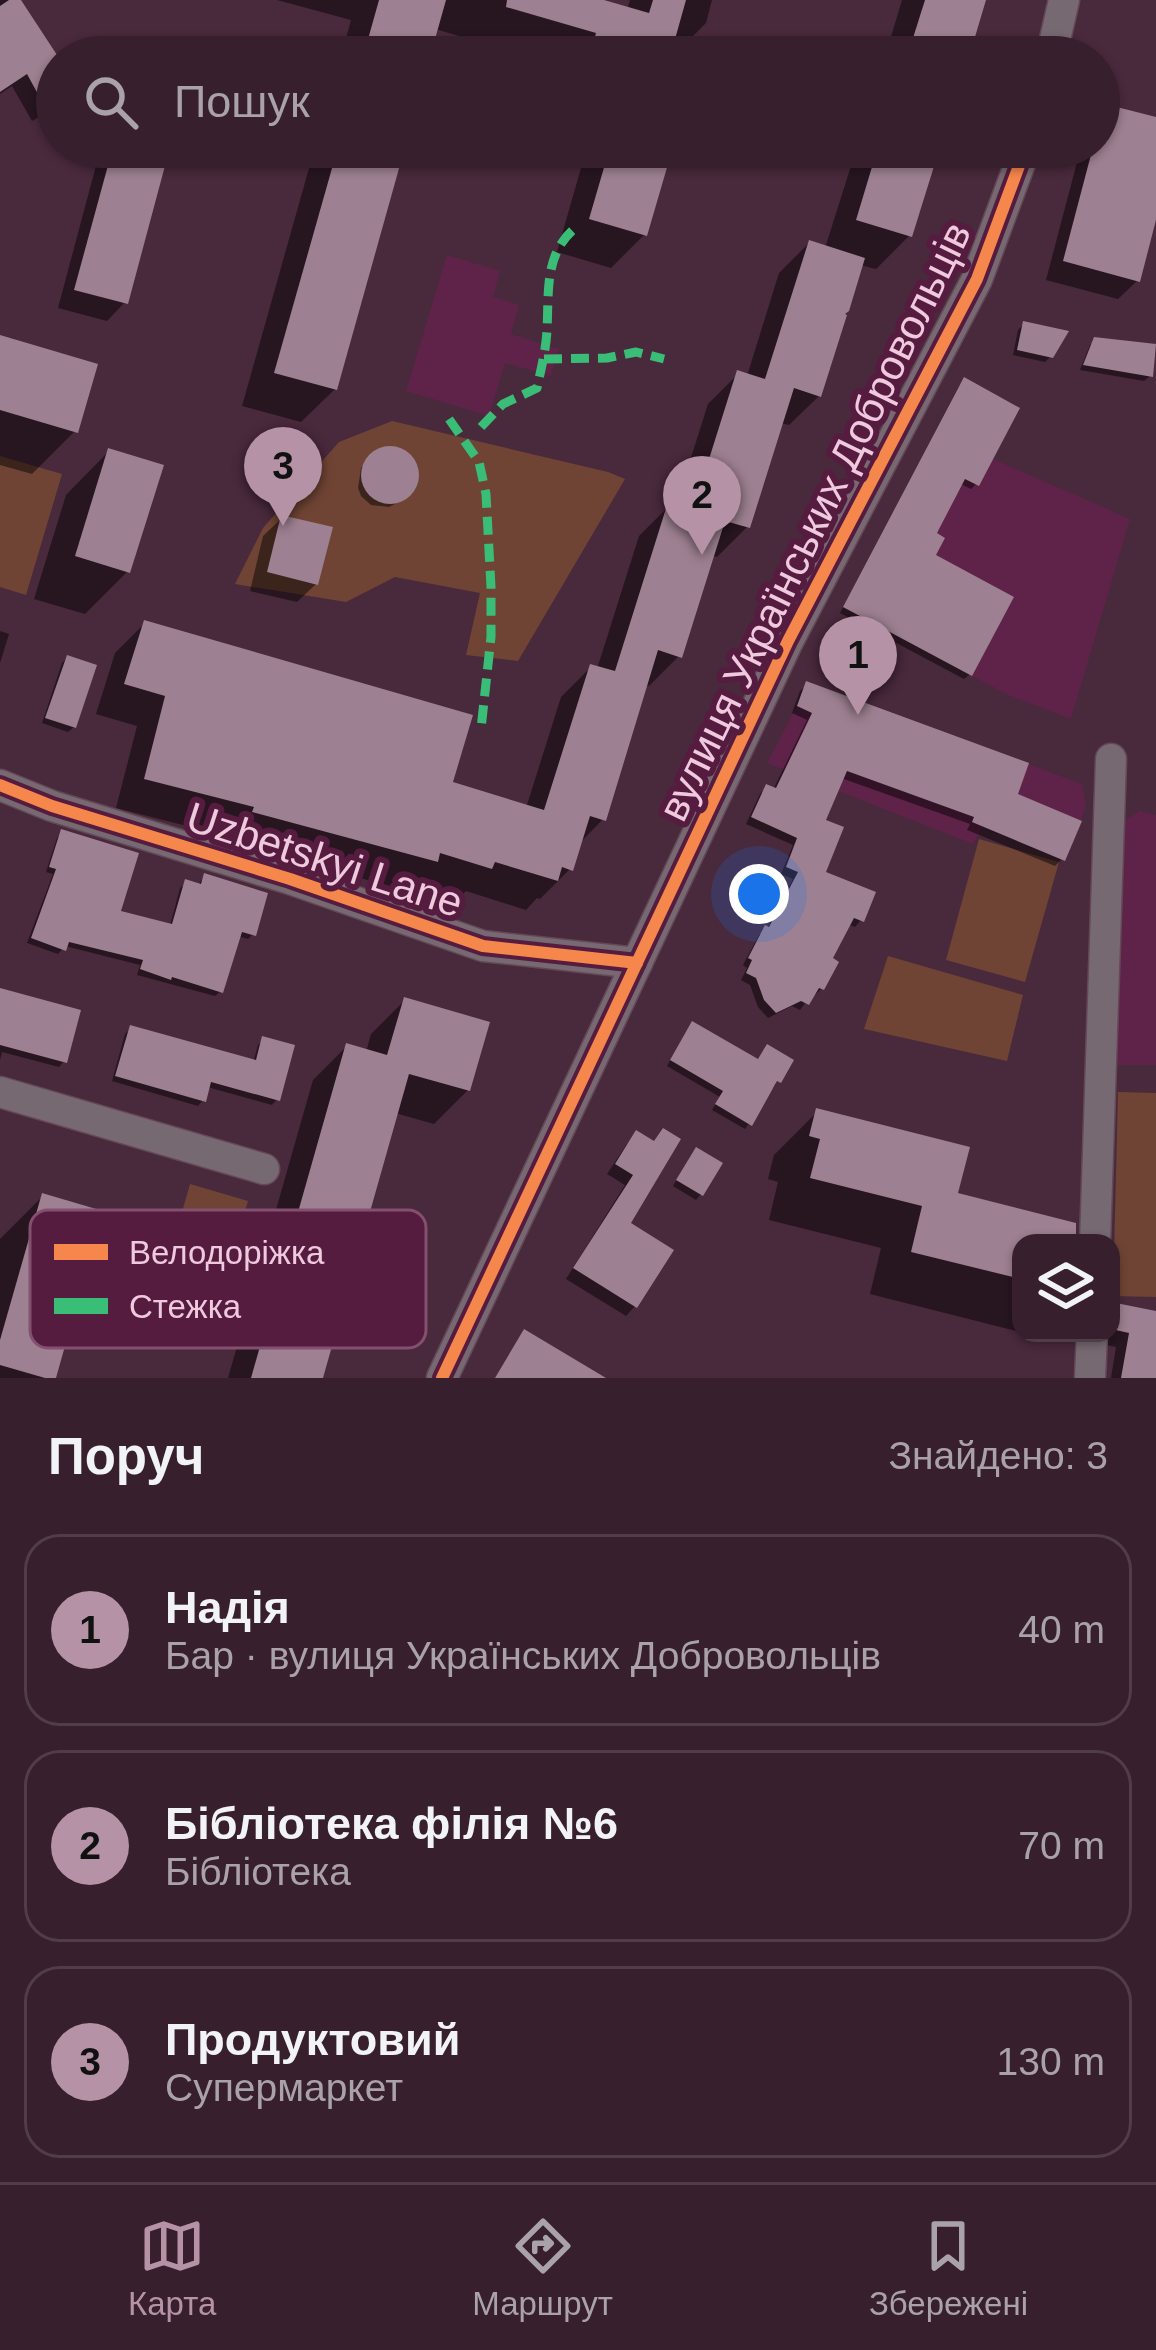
<!DOCTYPE html>
<html lang="uk">
<head>
<meta charset="utf-8">
<style>
	:root { --surface:#371f2d; --page:#422c39; --text:#f1f3f6; --muted:#aaa2aa; --line:#513d49; --accent:#b592a5 }
	body { margin:0; font-family:Helvetica,sans-serif; background:var(--page); color:var(--text) }
	.controls { position:absolute; right:36px; bottom:36px; display:grid; overflow:hidden; border-radius:24px; box-shadow:0 3px 9px #0004 }
	.controls button { width:108px; height:108px; display:grid; place-items:center; padding:0; border:0; border-bottom:3px solid var(--line); background:var(--surface); color:var(--text); font:60px sans-serif }
	.you { position:absolute; left:759px; top:894px; width:42px; height:42px; margin:-30px; border:9px solid #fff; border-radius:50%; background:#1a73e8; box-shadow:0 0 0 18px #1a73e833 }
	.badge { display:grid; place-items:center; width:78px; height:78px; border-radius:50%; background:var(--accent); color:#111; font-size:39px; font-weight:700 }
	.pin { position:absolute; translate:-50% -99px; filter:drop-shadow(0 3px 6px #0008) }
	.pin::after { content:''; position:absolute; top:63px; width:42px; height:36px; background:inherit; clip-path:polygon(0 0,100% 0,50% 100%) }
	.list { margin:0; padding:0; list-style:none }
	h2 { display:flex; justify-content:space-between; align-items:center; height:156px; margin:0; padding:0 48px; font-size:51px }
	h2 small { font-size:39px; font-weight:400; color:var(--muted) }
	.list li { display:grid; grid-template-columns:78px 1fr auto; gap:36px; align-items:center; box-sizing:border-box; height:192px; margin:0 24px 24px; padding:0 24px; border:3px solid var(--line); border-radius:36px }
	.list b { display:block; font-size:45px; white-space:nowrap }
	.list p { margin:0; font-size:39px; white-space:nowrap; color:var(--muted) }
	.list em { font-size:39px; font-style:normal; color:var(--muted) }
	.icon { flex:none; width:66px; height:66px; fill:none; stroke:currentColor; stroke-width:2; stroke-linecap:round; stroke-linejoin:round }
	.map { position:relative; flex:none; width:1156px; height:1378px; overflow:hidden }
	.search { position:absolute; background:var(--surface); box-shadow:0 3px 9px #0004; left:36px; right:36px; top:36px; height:132px; display:flex; align-items:center; gap:30px; box-sizing:border-box; padding:0 42px; border-radius:66px; color:var(--muted); font-size:45px }
	.sheet { height:804px; background:var(--surface) }
	nav { display:flex; justify-content:space-around; align-items:center; box-sizing:border-box; height:168px; border-top:3px solid var(--line); background:var(--surface); font-size:33px; color:var(--muted) }
	nav a { display:grid; justify-items:center; gap:6px }
	nav .on { color:var(--accent) }
	.map>svg:first-child { display:block }
	.built { fill:#5f2349 }
	.green { fill:#704434 }
	.shadow { fill:#0007 }
	.building { fill:#9d8091 }
	.lines { fill:none; stroke-linecap:round; stroke-linejoin:round }
	.minor-casing { stroke:#644858; stroke-width:33 }
	.minor { stroke:#776971; stroke-width:30 }
	.quiet { stroke:#3abd76; stroke-width:9; stroke-dasharray:18 9; stroke-linecap:butt }
	.cycleway-casing { stroke:#561c40; stroke-width:20 }
	.cycleway { stroke:#f5874c; stroke-width:12 }
	.labels { text-anchor:middle; stroke-width:12; stroke-linejoin:round; paint-order:stroke }
	.street-label { font-size:42px; fill:#efcade; stroke:#561c40 }
	.key { fill:#561c40; stroke:#84506f; stroke-width:3 }
	.key-label { font-size:33px; fill:#efcade }
</style>
</head>
<body>
<div class="map">
<svg width="1156" height="1378" viewBox="0 0 1156 1378">
	<rect width="100%" height="100%" fill="#49293c"/>
	<g class="built">
		<polygon points="447,255 500,271 493,297 519,305 511,334 559,349 551,376 505,363 489,416 406,391"/>
		<polygon points="937,428 993,459 1130,519 1071,719 1008,695 843,607"/>
		<polygon points="806,681 1082,784 1086,806 1065,861 983,827 973,844 767,763 797,706"/>
		<polygon points="1140,811 1156,815 1156,1065 1117,1065 1124,821"/>
	</g>
	<g class="green">
		<polygon points="392,421 608,472 625,479 518,661 466,655 480,593 395,577 346,602 235,584 263,528 339,442"/>
		<polygon points="0,456 62,474 26,595 0,587"/>
		<polygon points="979,839 1059,862 1025,982 946,960"/>
		<polygon points="888,956 1023,995 1007,1061 864,1029"/>
		<polygon points="1118,1092 1156,1093 1156,1297 1113,1296"/>
		<polygon points="190,1184 248,1201 212,1323 155,1307"/>
	</g>
	<g class="shadow">
		<polygon points="0,0 18,0 57,68 57,106 32,121 12,86 0,94"/>
		<polygon points="277,0 598,0 627,10 630,0 712,0 706,23 672,57 530,57 435,29 427,57 341,57 351,20"/>
		<polygon points="902,0 983,0 965,57 885,57"/>
		<polygon points="1106,107 1156,120 1156,208 1137,281 1118,299 1046,280 1081,147 1099,147 1099,114"/>
		<polygon points="101,147 167,147 125,302 107,321 58,308"/>
		<polygon points="315,147 402,147 335,389 301,422 242,406"/>
		<polygon points="587,147 670,147 645,234 611,268 557,252"/>
		<polygon points="857,147 937,147 909,236 876,269 860,265 819,396 789,425 780,423 747,527 717,557 711,555 679,656 649,686 645,685 603,819 578,845 570,869 540,899 537,898 526,910 466,891 460,897 412,883 405,890 224,842 226,836 116,808 137,726 96,714 115,653 145,623 450,784 526,808 561,697 591,667 597,669 639,536 669,506 675,508 708,404 738,374 747,376 779,273 809,243 825,248"/>
		<polygon points="1024,324 1051,356 1045,362 1013,355 1018,330"/>
		<polygon points="0,338 75,431 32,474 0,465"/>
		<polygon points="1096,340 1150,376 1144,381 1080,370 1090,345"/>
		<polygon points="964,381 976,484 971,489 959,483 933,534 932,557 970,674 964,679 840,613 959,386"/>
		<polygon points="395,449 402,452 414,467 413,486 399,502 389,507 371,505 361,496 358,488 361,468 374,454 383,450"/>
		<polygon points="109,451 128,571 85,614 34,599 66,495"/>
		<polygon points="282,518 316,584 297,602 250,591 263,536"/>
		<polygon points="0,631 9,634 0,663"/>
		<polygon points="67,658 74,727 68,732 42,723 62,663"/>
		<polygon points="807,685 1014,796 1062,859 1055,866 967,830 970,824 841,778 822,821 822,874 861,920 855,927 847,924 828,959 821,989 815,995 812,994 800,1010 792,1006 768,1018 758,1007 750,985 741,980 747,968 743,965 759,935 767,929 793,879 781,874 793,845 746,824 760,794 767,787 773,790 807,720 792,713 800,691"/>
		<polygon points="62,833 117,913 170,926 180,888 186,883 198,886 204,876 253,934 248,939 237,936 221,991 215,996 137,975 140,965 65,946 58,954 27,943 53,874 46,872 57,838"/>
		<polygon points="0,992 64,1061 59,1067 2,1052 0,1060"/>
		<polygon points="405,1000 468,1090 434,1124 395,1113 319,1378 228,1378 313,1080 347,1046 366,1052 371,1034"/>
		<polygon points="131,1028 253,1063 258,1045 263,1040 277,1099 272,1105 207,1087 203,1100 198,1106 112,1081 125,1034"/>
		<polygon points="687,1030 776,1084 745,1129 712,1110 720,1097 667,1066"/>
		<polygon points="817,1112 955,1195 1070,1225 1065,1243 1021,1243 1020,1332 870,1294 881,1248 769,1220 778,1182 768,1179 774,1155"/>
		<polygon points="636,1134 652,1144 627,1224 635,1306 626,1316 566,1279 625,1185 607,1174 627,1144"/>
		<polygon points="691,1156 701,1194 696,1200 673,1186"/>
		<polygon points="43,1196 99,1213 52,1378 0,1378 0,1239"/>
		<polygon points="1111,1307 1156,1314 1156,1378 1111,1378 1116,1347 1097,1343 1097,1333 1111,1333"/>
	</g>
	<g class="building">
		<polygon points="9,0 21,0 57,55 57,129 27,74 0,92 0,6"/>
		<polygon points="379,0 446,0 430,57 363,57"/>
		<polygon points="507,0 604,0 649,13 653,0 686,0 670,57 589,57 596,33 506,7"/>
		<polygon points="925,0 986,0 969,57 907,57"/>
		<polygon points="1105,104 1156,117 1156,220 1140,282 1063,261 1093,147 1099,147 1099,125"/>
		<polygon points="113,147 170,147 128,304 74,290"/>
		<polygon points="338,147 405,147 337,390 274,373"/>
		<polygon points="610,147 673,147 647,236 589,219"/>
		<polygon points="878,147 940,147 912,237 856,220"/>
		<polygon points="809,240 865,258 849,311 845,314 847,315 821,397 794,388 750,528 725,521 682,658 658,650 606,821 590,816 573,871 562,867 558,881 495,862 492,869 440,853 438,862 252,812 254,807 144,779 165,696 124,684 144,620 473,715 453,782 544,810 590,664 615,671 668,502 693,510 737,370 765,379"/>
		<polygon points="1023,321 1069,331 1053,358 1017,350"/>
		<polygon points="0,335 98,364 78,433 0,410"/>
		<polygon points="1094,337 1156,344 1153,377 1083,365"/>
		<polygon points="964,377 1020,408 979,486 965,479 937,533 945,538 936,555 1014,597 972,676 843,607"/>
		<circle cx="390" cy="475" r="29"/>
		<polygon points="108,448 164,465 130,573 75,556"/>
		<polygon points="281,515 333,527 318,585 267,572"/>
		<polygon points="67,655 97,665 76,728 45,718"/>
		<polygon points="806,681 1029,763 1018,794 1082,821 1065,861 972,822 974,817 847,771 826,820 844,827 826,872 876,892 864,922 854,918 833,958 839,962 824,990 819,988 809,1005 801,1001 776,1013 764,1000 756,978 746,973 752,960 748,958 765,925 769,927 798,872 786,867 797,838 751,817 766,784 776,788 812,713 797,706"/>
		<polygon points="61,829 139,853 121,911 172,924 185,879 201,884 204,873 268,893 256,936 242,932 223,993 172,977 171,980 140,969 143,960 69,942 66,951 31,938 56,869 49,867"/>
		<polygon points="0,988 81,1010 67,1063 0,1045"/>
		<polygon points="404,997 490,1022 470,1091 409,1074 323,1378 251,1378 346,1043 387,1055"/>
		<polygon points="692,1021 758,1059 767,1044 794,1060 781,1083 777,1081 752,1126 715,1104 723,1091 670,1060"/>
		<polygon points="130,1025 256,1060 262,1036 295,1045 280,1101 211,1082 206,1102 115,1076"/>
		<polygon points="816,1108 970,1147 958,1193 1076,1223 1076,1243 1021,1243 1021,1279 911,1252 922,1206 810,1178 820,1139 809,1136"/>
		<polygon points="663,1128 681,1139 631,1223 674,1250 637,1308 573,1268 633,1175 615,1164 636,1130 654,1141"/>
		<polygon points="696,1147 723,1163 703,1196 676,1180"/>
		<polygon points="42,1193 103,1211 56,1378 45,1378 0,1365 0,1340"/>
		<polygon points="1111,1302 1156,1311 1156,1378 1121,1378 1129,1333 1111,1329"/>
		<polygon points="524,1329 606,1378 495,1378"/>
	</g>
	<g class="lines">
		<defs>
			<g id="minor">
				<polyline points="1051,57 1064,0"/>
				<polyline points="0,785 52,806 290,879 483,946 637,963"/>
				<polyline points="0,1092 264,1169"/>
				<polyline points="1095,1243 1111,759"/>
				<polyline points="442,1378 788,641 977,279 1026,147"/>
				<polyline points="1090,1378 1092,1333"/>
			</g>
		</defs>
		<use href="#minor" class="minor-casing"/>
		<use href="#minor" class="minor"/>
		<g class="quiet">
			<polyline points="544,359 607,358 636,352 664,359"/>
			<polyline points="449,419 479,462 486,494 491,587 491,637 481,729"/>
			<path d="M 481,427 L 503,404 L 537,388 C 541,369 546,350 547,330 C 549,293 544,255 574,229"/>
		</g>
		<defs>
			<g id="cycleway">
				<polyline points="0,785 52,806 290,879 483,946 637,963"/>
				<polyline points="442,1378 788,641 977,279 1026,147"/>
			</g>
		</defs>
		<use href="#cycleway" class="cycleway-casing"/>
		<use href="#cycleway" class="cycleway"/>
	</g>
	<g class="labels">
		<g class="street-label">
			<text transform="translate(814 521) rotate(-64)" y="15">вулиця Українських Добровольців</text>
			<text transform="translate(325 859) rotate(18)" y="15">Uzbetskyi Lane</text>
		</g>
	</g>
	<rect x="30" y="1210" width="396" height="138" rx="18" class="key"/>
	<rect x="54" y="1244" width="54" height="16" fill="#f5874c"/>
	<rect x="54" y="1298" width="54" height="16" fill="#3abd76"/>
	<g class="key-label">
		<text x="129" y="1264">Велодоріжка</text>
		<text x="129" y="1318">Стежка</text>
	</g>
</svg>
<div class="controls">
<button><svg class="icon" aria-label="layers" viewBox="0 0 24 24"><path d="M12 4l9 5-9 5-9-5zM3 14l9 5 9-5"/></svg></button>
</div>
<div class="you"></div>
<div class="pin badge" style="left:858px;top:715px">1</div>
<div class="pin badge" style="left:702px;top:555px">2</div>
<div class="pin badge" style="left:283px;top:526px">3</div>
<div class="search"><svg class="icon" aria-label="search" viewBox="0 0 24 24"><circle cx="10" cy="10" r="6"/><path d="M15 15l6 6"/></svg>Пошук</div>
</div>
<section class="sheet">
<h2>Поруч<small>Знайдено: 3</small></h2>
<ul class="list">
<li><span class="badge">1</span><div><b>Надія</b><p>Бар · вулиця Українських Добровольців</p></div><em>40 m</em></li>
<li><span class="badge">2</span><div><b>Бібліотека філія №6</b><p>Бібліотека</p></div><em>70 m</em></li>
<li><span class="badge">3</span><div><b>Продуктовий</b><p>Супермаркет</p></div><em>130 m</em></li>
</ul>
</section>
<nav>
<a class="on"><svg class="icon" aria-label="map" viewBox="0 0 24 24"><path d="M3 6l6-2 6 2 6-2v14l-6 2-6-2-6 2zM9 4v14M15 6v14"/></svg>Карта</a>
<a><svg class="icon" aria-label="directions" viewBox="0 0 24 24"><path d="M12 3l9 9-9 9-9-9zM9 14v-3h6M13 9l2 2-2 2"/></svg>Маршрут</a>
<a><svg class="icon" aria-label="saved" viewBox="0 0 24 24"><path d="M7 4h10v16l-5-4-5 4z"/></svg>Збережені</a>
</nav>
</body>
</html>
